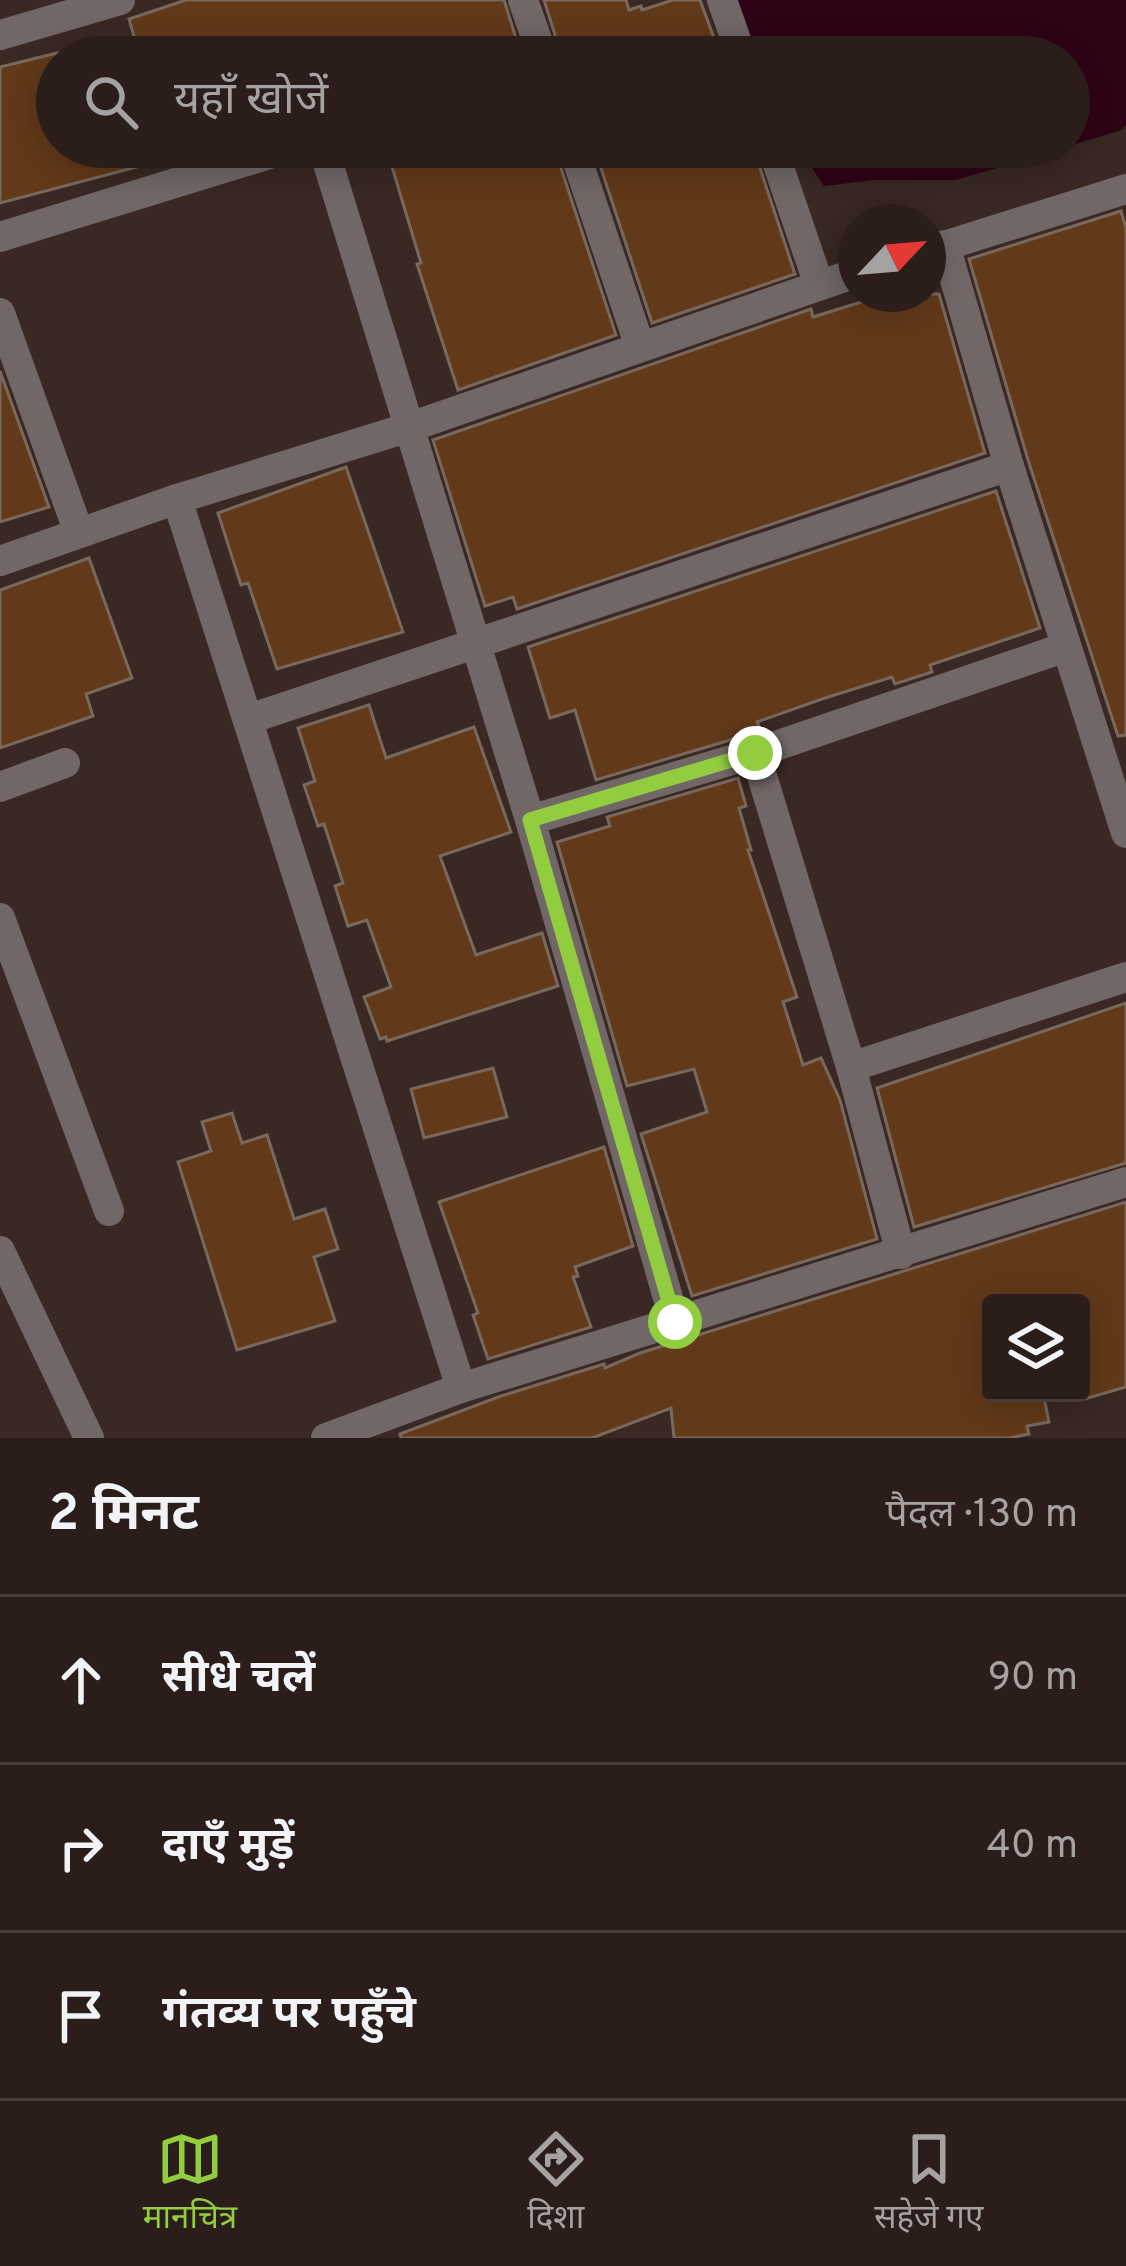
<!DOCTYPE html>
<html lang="hi">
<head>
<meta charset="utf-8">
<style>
	:root { --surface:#2b1e1a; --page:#332723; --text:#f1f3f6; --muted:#a6a2a2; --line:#473c39; --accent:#91cd3f }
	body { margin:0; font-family:Overpass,"Noto Sans Devanagari",sans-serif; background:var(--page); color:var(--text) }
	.controls { position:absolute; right:36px; bottom:36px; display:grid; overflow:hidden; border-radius:12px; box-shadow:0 6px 30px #0003 }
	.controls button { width:108px; height:108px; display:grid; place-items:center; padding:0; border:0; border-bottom:3px solid var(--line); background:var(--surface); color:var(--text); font:60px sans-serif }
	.compass { position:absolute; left:838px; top:204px; width:108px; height:108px; border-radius:50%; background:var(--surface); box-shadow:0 6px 30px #0003; rotate:64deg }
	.stop { position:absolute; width:36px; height:36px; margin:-27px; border:9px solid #91cd3f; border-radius:50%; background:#fff }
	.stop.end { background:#91cd3f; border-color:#fff; box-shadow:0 3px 12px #0008 }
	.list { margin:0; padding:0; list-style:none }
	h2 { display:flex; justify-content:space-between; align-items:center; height:156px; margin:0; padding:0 48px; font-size:51px }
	h2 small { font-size:39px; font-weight:400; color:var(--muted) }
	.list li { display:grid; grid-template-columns:78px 1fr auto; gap:36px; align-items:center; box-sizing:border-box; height:168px; padding:0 48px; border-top:3px solid var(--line) }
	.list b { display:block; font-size:45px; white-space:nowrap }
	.list em { font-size:39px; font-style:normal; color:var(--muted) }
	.icon { flex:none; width:66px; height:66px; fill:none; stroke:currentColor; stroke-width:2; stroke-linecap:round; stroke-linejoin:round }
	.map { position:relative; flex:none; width:1126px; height:1438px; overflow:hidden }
	.search { position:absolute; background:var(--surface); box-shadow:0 6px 30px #0003; left:36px; right:36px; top:36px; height:132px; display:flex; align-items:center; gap:30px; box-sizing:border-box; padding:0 42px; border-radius:66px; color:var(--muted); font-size:45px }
	.sheet { height:660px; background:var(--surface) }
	nav { display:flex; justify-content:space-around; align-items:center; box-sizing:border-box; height:168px; border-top:3px solid var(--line); background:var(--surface); font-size:33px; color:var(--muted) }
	nav a { display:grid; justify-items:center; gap:6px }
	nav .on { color:var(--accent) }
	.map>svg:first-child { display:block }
	.water { fill:#2f0316 }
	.building { fill:#623919; stroke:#79685c; stroke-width:3 }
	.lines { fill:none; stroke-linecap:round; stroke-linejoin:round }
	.minor { stroke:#716767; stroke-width:30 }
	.route { stroke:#91cd3f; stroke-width:15 }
</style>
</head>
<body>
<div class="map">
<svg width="1126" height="1438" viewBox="0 0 1126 1438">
	<rect width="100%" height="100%" fill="#392823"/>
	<g class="water">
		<polygon points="732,0 1126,0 1126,125 1122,130 1069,146 1069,57 751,57"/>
		<polygon points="798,147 1066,147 956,180 875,180 824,186"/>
	</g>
	<g class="building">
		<polygon points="186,0 504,0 522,57 140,57 129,19"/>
		<polygon points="544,0 626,0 629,10 641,6 642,10 673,0 700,0 721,57 562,57"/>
		<polygon points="57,53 57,147 169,147 171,158 0,203 0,67"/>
		<polygon points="386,147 554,147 616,335 458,390 417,264 421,263"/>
		<polygon points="594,147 753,147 795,274 652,323"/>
		<polygon points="1121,211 1126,228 1126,735 1118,736 1028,460 969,259"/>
		<polygon points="887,294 939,294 985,453 517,609 513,597 485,606 433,440 811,309 813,317"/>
		<polygon points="0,371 49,507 0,522"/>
		<polygon points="346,467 403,632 277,669 248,583 241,585 218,513"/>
		<polygon points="996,491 1040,628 930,665 932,672 895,684 892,677 822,699 757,722 760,729 727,741 596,780 575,710 550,718 528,647"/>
		<polygon points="89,558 132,678 86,694 93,716 0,748 0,590"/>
		<polygon points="369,705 386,758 474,727 511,832 440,856 476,955 542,933 558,986 387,1041 386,1037 380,1039 364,997 391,987 367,920 348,926 335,886 343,883 324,824 318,826 304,785 315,781 298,728"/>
		<polygon points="738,778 746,806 739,808 751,850 748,850 797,997 783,1002 803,1065 821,1058 840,1100 877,1239 692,1296 641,1134 707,1112 694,1069 627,1086 557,842 610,826 607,817"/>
		<polygon points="1126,1003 1126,1163 914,1227 877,1088"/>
		<polygon points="493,1068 507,1117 424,1138 411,1089"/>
		<polygon points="232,1113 242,1143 267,1135 294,1219 325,1209 338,1249 314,1257 335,1321 237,1350 178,1162 211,1151 202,1122"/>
		<polygon points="604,1147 633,1246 575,1267 578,1276 573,1277 591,1327 488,1359 473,1315 478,1313 439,1202"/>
		<polygon points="1126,1202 1126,1387 1081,1400 1081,1303 991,1303 991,1393 1043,1393 1049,1422 1027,1426 1029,1434 1009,1438 674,1438 671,1408 592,1438 401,1438 400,1434 501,1396 604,1364 605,1368 640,1353"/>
	</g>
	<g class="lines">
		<g class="minor">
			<polyline points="523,0 543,57"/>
			<polyline points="722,0 742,57"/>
			<polyline points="0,35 120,0"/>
			<polyline points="323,147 530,820 675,1322"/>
			<polyline points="573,147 640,347"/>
			<polyline points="772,147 819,285"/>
			<polyline points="0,237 292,147"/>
			<polyline points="945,245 1009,466 1126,833"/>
			<polyline points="928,251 1126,189"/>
			<polyline points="0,313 79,533"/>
			<polyline points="177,499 461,1388"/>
			<polyline points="0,561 177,499 410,427 856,273"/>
			<polyline points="249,719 1009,466"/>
			<polyline points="755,753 851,1067 901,1254"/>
			<polyline points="0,787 65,763"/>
			<polyline points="530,820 755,753 1066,647"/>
			<polyline points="0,918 109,1211"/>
			<polyline points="851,1067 1126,977"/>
			<polyline points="0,1251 89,1438"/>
			<polyline points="326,1438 461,1388 1126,1182"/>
		</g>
	</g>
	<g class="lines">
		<polyline class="route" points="675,1322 530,820 755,753"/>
	</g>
</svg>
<div class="controls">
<button><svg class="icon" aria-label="layers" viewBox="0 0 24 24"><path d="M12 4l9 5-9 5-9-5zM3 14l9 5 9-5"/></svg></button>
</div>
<svg class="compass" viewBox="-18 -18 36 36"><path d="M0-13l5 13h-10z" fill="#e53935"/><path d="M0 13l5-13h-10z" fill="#a6a2a2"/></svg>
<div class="stop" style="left:675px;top:1322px"></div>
<div class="stop end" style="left:755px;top:753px"></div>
<div class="search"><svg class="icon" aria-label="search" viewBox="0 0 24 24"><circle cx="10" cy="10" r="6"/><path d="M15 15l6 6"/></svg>यहाँ खोजें</div>
</div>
<section class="sheet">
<h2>2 मिनट<small>पैदल · 130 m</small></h2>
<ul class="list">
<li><svg class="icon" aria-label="ahead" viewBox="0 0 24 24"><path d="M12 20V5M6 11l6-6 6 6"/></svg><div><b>सीधे चलें</b></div><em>90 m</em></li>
<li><svg class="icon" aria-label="right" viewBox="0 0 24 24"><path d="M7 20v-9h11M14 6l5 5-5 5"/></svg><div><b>दाएँ मुड़ें</b></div><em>40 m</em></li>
<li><svg class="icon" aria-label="arrive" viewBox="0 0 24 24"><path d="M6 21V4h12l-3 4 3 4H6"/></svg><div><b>गंतव्य पर पहुँचे</b></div></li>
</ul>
</section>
<nav>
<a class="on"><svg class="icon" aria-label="map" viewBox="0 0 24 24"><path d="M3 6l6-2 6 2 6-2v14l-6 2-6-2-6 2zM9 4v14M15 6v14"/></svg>मानचित्र</a>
<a><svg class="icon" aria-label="directions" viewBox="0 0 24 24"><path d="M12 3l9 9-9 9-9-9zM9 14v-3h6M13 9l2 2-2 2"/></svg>दिशा</a>
<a><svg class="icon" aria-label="saved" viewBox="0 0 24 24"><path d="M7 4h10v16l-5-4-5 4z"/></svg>सहेजे गए</a>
</nav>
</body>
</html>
